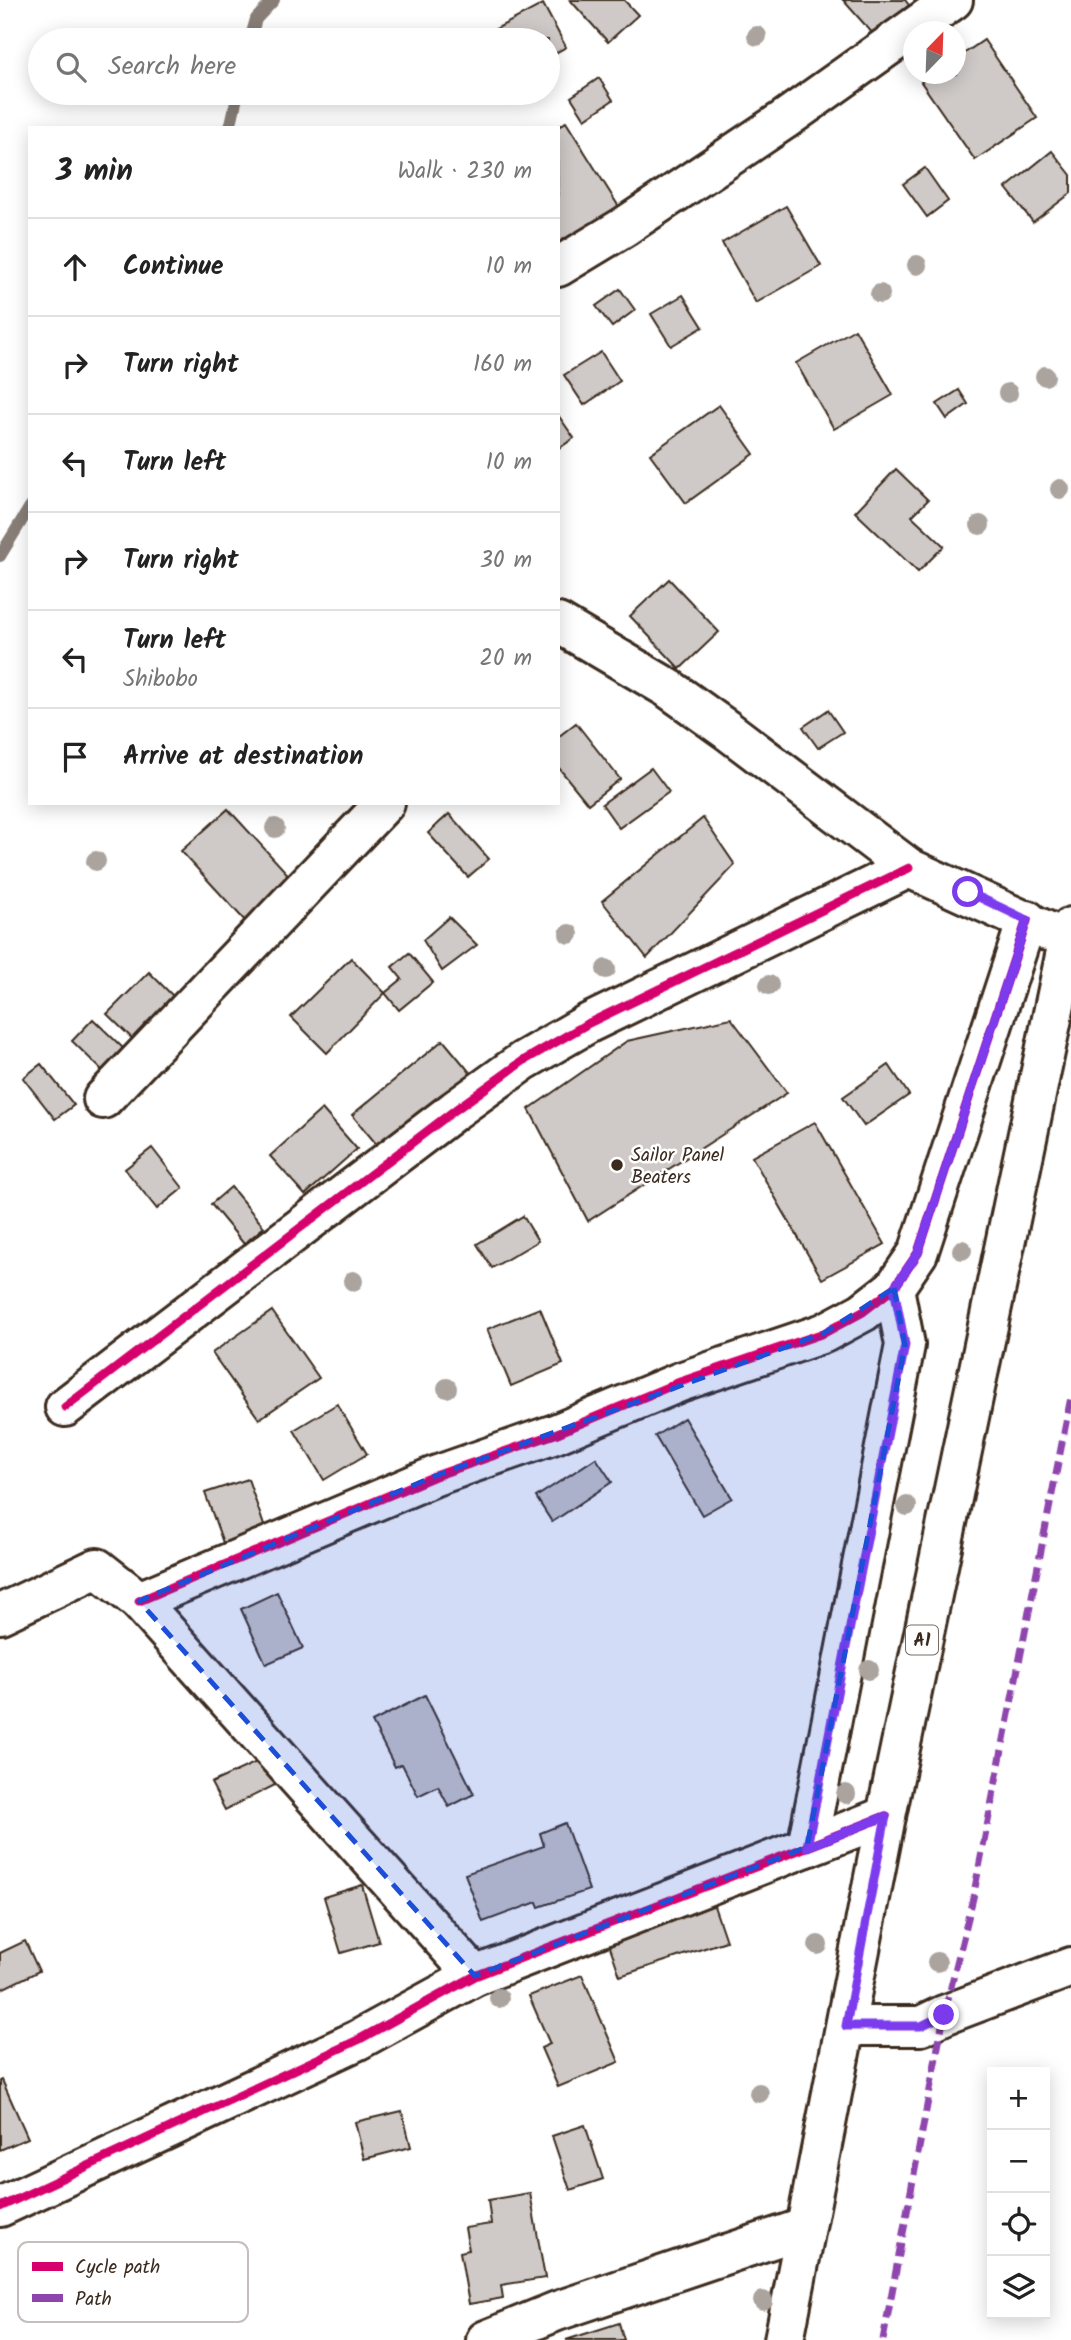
<!DOCTYPE html>
<html lang="en">
<head>
<meta charset="utf-8">
<style>
	:root { --surface:#fff; --page:#f2f2f2; --text:#222; --muted:#767676; --line:#e0e0e0 }
	body { margin:0; font-family:Kalam,sans-serif; background:var(--page); color:var(--text) }
	.controls { position:absolute; right:21px; bottom:21px; display:grid; overflow:hidden; border-radius:0px; box-shadow:0 4px 18px #0003 }
	.controls button { width:63px; height:63px; display:grid; place-items:center; padding:0; border:0; border-bottom:2px solid var(--line); background:var(--surface); color:var(--text); font:35px sans-serif }
	.compass { position:absolute; left:903px; top:21px; width:63px; height:63px; border-radius:50%; background:var(--surface); box-shadow:0 4px 18px #0003; rotate:23deg }
	.stop { position:absolute; width:21px; height:21px; margin:-16px; border:5px solid #7c3aed; border-radius:50%; background:#fff }
	.stop.end { background:#7c3aed; border-color:#fff; box-shadow:0 2px 7px #0008 }
	.list { margin:0; padding:0; list-style:none }
	h2 { display:flex; justify-content:space-between; align-items:center; height:91px; margin:0; padding:0 28px; font-size:30px }
	h2 small { font-size:23px; font-weight:400; color:var(--muted) }
	.list li { display:grid; grid-template-columns:46px 1fr auto; gap:21px; align-items:center; box-sizing:border-box; height:98px; padding:0 28px; border-top:2px solid var(--line) }
	.list b { display:block; font-size:26px; white-space:nowrap }
	.list p { margin:0; font-size:23px; white-space:nowrap; color:var(--muted) }
	.list em { font-size:23px; font-style:normal; color:var(--muted) }
	.icon { flex:none; width:38px; height:38px; fill:none; stroke:currentColor; stroke-width:2; stroke-linecap:round; stroke-linejoin:round }
	.map { position:relative; flex:none; width:1071px; height:2340px; overflow:hidden }
	.search { position:absolute; background:var(--surface); box-shadow:0 4px 18px #0003; left:28px; top:28px; width:532px; height:77px; display:flex; align-items:center; gap:18px; box-sizing:border-box; padding:0 24px; border-radius:38px; color:var(--muted); font-size:26px }
	.panel { position:absolute; background:var(--surface); box-shadow:0 4px 18px #0003; left:28px; top:126px; width:532px; height:679px; border-radius:0px }
	.map>svg:first-child { display:block }
	.lines { fill:none; stroke-linecap:round; stroke-linejoin:round }
	.stream { stroke:#887e77; stroke-width:12 }
	.building { fill:#cfcac7; stroke:#3b2a1e; stroke-width:2 }
	.minor-casing { stroke:#3b2a1e; stroke-width:44 }
	.major-casing { stroke:#3b2a1e; stroke-width:44 }
	.minor { stroke:#fff; stroke-width:38 }
	.major { stroke:#fff; stroke-width:38 }
	.quiet { stroke:#8e44ad; stroke-width:7; stroke-dasharray:14 7; stroke-linecap:butt }
	.cycleway-casing { stroke:#fff; stroke-width:13 }
	.cycleway { stroke:#d6006c; stroke-width:9 }
	.tree { fill:#aaa39e }
	.route { stroke:#7c3aed; stroke-width:9 }
	.marked { fill:#1d4ed8; fill-opacity:0.2; stroke:#1d4ed8; stroke-width:5; stroke-dasharray:14 9; stroke-linejoin:round }
	.poi-dot { fill:#3b2a1e; stroke:#fff; stroke-width:2.5 }
	.labels { text-anchor:middle; stroke-width:5; stroke-linejoin:round; paint-order:stroke }
	.shield { fill:#fff; stroke:#766a62; stroke-width:2 }
	.shield-label { font-size:18px; font-weight:bold; fill:#3b2a1e }
	.poi-label { font-size:19px; fill:#3b2a1e; stroke:#fff; text-anchor:start }
	.key { fill:#fff; stroke:#c4bfbc; stroke-width:2 }
	.key-label { font-size:19px; fill:#3b2a1e }
</style>
</head>
<body>
<div class="map">
<svg width="1071" height="2340" viewBox="0 0 1071 2340">
	<rect width="100%" height="100%" fill="#fff"/>
	<filter id="ink" filterUnits="userSpaceOnUse"><feTurbulence type="fractalNoise" baseFrequency=".0143" numOctaves="2"/><feDisplacementMap in="SourceGraphic" scale="14" xChannelSelector="R" yChannelSelector="G"/><feConvolveMatrix kernelMatrix="1 2 1 2 8 2 1 2 1" color-interpolation-filters="sRGB"/></filter>
	<g filter="url(#ink)">
		<g class="lines">
			<g class="stream">
				<polyline points="250,40 256,19 274,0"/>
				<polyline points="230,128 238,93"/>
				<polyline points="0,556 30,507"/>
			</g>
		</g>
		<g class="building">
			<polygon points="570,0 624,0 638,15 608,42"/>
			<polygon points="843,0 905,0 909,5 874,35"/>
			<polygon points="543,4 566,47 548,57 548,40 475,40"/>
			<polygon points="984,40 1037,118 975,160 921,82 934,74 956,74 956,59"/>
			<polygon points="599,78 613,100 585,119 571,97"/>
			<polygon points="566,122 619,207 558,245 557,128"/>
			<polygon points="1052,151 1071,175 1071,193 1033,222 1006,188"/>
			<polygon points="925,168 948,201 927,217 903,184"/>
			<polygon points="786,206 821,266 756,303 722,243"/>
			<polygon points="620,289 635,310 612,327 596,306"/>
			<polygon points="683,295 703,327 671,346 651,314"/>
			<polygon points="855,329 893,395 834,429 796,363"/>
			<polygon points="601,352 620,381 584,405 564,375"/>
			<polygon points="959,390 968,404 947,419 937,404"/>
			<polygon points="719,405 754,454 686,503 650,454"/>
			<polygon points="558,415 574,438 558,449"/>
			<polygon points="896,469 928,500 912,516 944,546 918,572 855,512"/>
			<polygon points="669,579 719,632 680,669 630,616"/>
			<polygon points="828,710 843,732 818,748 803,727"/>
			<polygon points="576,723 620,779 588,804 558,767 558,737"/>
			<polygon points="651,768 669,792 619,828 602,804"/>
			<polygon points="228,809 294,881 248,924 181,851"/>
			<polygon points="449,814 489,859 468,877 428,833"/>
			<polygon points="703,818 735,865 647,958 602,901"/>
			<polygon points="449,917 477,945 442,971 423,940"/>
			<polygon points="409,953 433,982 399,1010 385,993 402,979 392,967"/>
			<polygon points="351,958 385,993 327,1053 291,1017"/>
			<polygon points="149,972 184,1007 143,1049 107,1014"/>
			<polygon points="731,1018 787,1093 588,1221 529,1109 627,1041"/>
			<polygon points="93,1019 126,1051 105,1073 72,1041"/>
			<polygon points="443,1040 473,1076 383,1152 352,1115"/>
			<polygon points="41,1064 74,1105 55,1119 23,1078"/>
			<polygon points="889,1065 909,1095 864,1126 843,1097"/>
			<polygon points="322,1109 357,1149 305,1195 270,1156"/>
			<polygon points="815,1122 885,1244 822,1279 752,1157"/>
			<polygon points="152,1148 183,1188 157,1209 125,1169"/>
			<polygon points="231,1187 264,1227 244,1244 211,1204"/>
			<polygon points="523,1216 538,1241 492,1268 477,1244"/>
			<polygon points="540,1308 563,1364 511,1386 487,1329"/>
			<polygon points="272,1311 319,1378 259,1419 212,1353"/>
			<polygon points="337,1404 367,1454 324,1480 294,1430"/>
			<polygon points="684,1418 732,1498 702,1515 655,1436"/>
			<polygon points="596,1458 612,1482 552,1522 536,1497"/>
			<polygon points="248,1479 268,1537 226,1551 205,1493"/>
			<polygon points="277,1592 303,1648 266,1664 241,1609"/>
			<polygon points="425,1695 474,1794 449,1807 438,1786 418,1796 402,1764 395,1767 372,1722"/>
			<polygon points="263,1759 275,1785 225,1810 211,1783"/>
			<polygon points="565,1823 589,1890 539,1907 537,1902 483,1922 465,1874 544,1846 540,1833"/>
			<polygon points="362,1885 379,1942 341,1953 324,1897"/>
			<polygon points="713,1903 726,1941 620,1976 607,1938"/>
			<polygon points="25,1941 39,1971 0,1990 0,1953"/>
			<polygon points="582,1975 619,2062 558,2087 541,2048 550,2044 529,1996"/>
			<polygon points="2,2080 28,2138 0,2150 0,2081"/>
			<polygon points="402,2111 411,2147 364,2159 355,2122"/>
			<polygon points="585,2125 603,2179 570,2190 552,2136"/>
			<polygon points="530,2193 545,2278 501,2285 503,2298 469,2304 460,2252 469,2250 465,2228 491,2224 488,2200"/>
			<polygon points="619,2323 624,2340 566,2340"/>
		</g>
		<g class="lines">
			<defs>
				<g id="minor">
					<polyline points="558,267 624,227 784,120 953,0"/>
					<polyline points="558,623 668,688 727,730 909,868 1047,931"/>
					<polyline points="103,1099 385,803"/>
					<polyline points="65,1407 455,1110 523,1061 587,1024 909,868"/>
					<polyline points="139,1601 435,1476 555,1434 680,1382 824,1333 863,1312 894,1288 918,1253 1027,920"/>
					<polyline points="0,1614 97,1568 139,1601 475,1976"/>
					<polyline points="807,1847 905,1345 894,1288"/>
					<polyline points="846,2026 921,2026 944,2015 1071,1967"/>
					<polyline points="0,2207 358,2040 475,1976 886,1816"/>
					<polyline points="486,2340 557,2311 804,2228"/>
				</g>
				<polyline id="major" points="784,2340 886,1816 1071,927"/>
			</defs>
			<use href="#minor" class="minor-casing"/>
			<use href="#major" class="major-casing"/>
			<use href="#minor" class="minor"/>
			<use href="#major" class="major"/>
			<polyline class="quiet" points="883,2340 944,2015 973,1898 1071,1397"/>
			<defs>
				<g id="cycleway">
					<polyline points="65,1407 455,1110 523,1061 587,1024 909,868"/>
					<polyline points="139,1601 435,1476 555,1434 680,1382 824,1333 863,1312 894,1288 918,1253 1027,920"/>
					<polyline points="0,2207 358,2040 475,1976 886,1816"/>
				</g>
			</defs>
			<use href="#cycleway" class="cycleway-casing"/>
			<use href="#cycleway" class="cycleway"/>
		</g>
		<g class="tree">
			<circle cx="757" cy="36" r="10"/>
			<circle cx="917" cy="265" r="10"/>
			<circle cx="880" cy="294" r="10"/>
			<circle cx="1045" cy="376" r="10"/>
			<circle cx="1008" cy="393" r="10"/>
			<circle cx="1060" cy="489" r="10"/>
			<circle cx="980" cy="525" r="10"/>
			<circle cx="275" cy="828" r="10"/>
			<circle cx="96" cy="861" r="10"/>
			<circle cx="569" cy="934" r="10"/>
			<circle cx="606" cy="969" r="10"/>
			<circle cx="769" cy="985" r="10"/>
			<circle cx="962" cy="1250" r="10"/>
			<circle cx="353" cy="1281" r="10"/>
			<circle cx="447" cy="1388" r="10"/>
			<circle cx="907" cy="1506" r="10"/>
			<circle cx="869" cy="1670" r="10"/>
			<circle cx="846" cy="1794" r="10"/>
			<circle cx="818" cy="1945" r="10"/>
			<circle cx="937" cy="1962" r="10"/>
			<circle cx="499" cy="1998" r="10"/>
			<circle cx="759" cy="2093" r="10"/>
			<circle cx="763" cy="2301" r="10"/>
		</g>
	</g>
	<g class="lines" filter="url(#ink)">
		<polyline class="route" points="944,2015 921,2026 846,2026 886,1816 807,1847 905,1345 894,1288 918,1253 1027,920 968,892"/>
	</g>
	<path class="marked" d="M 894,1288 L 905,1345 L 807,1847 L 475,1976 L 139,1601 L 435,1476 L 824,1333 Z"/>
	<circle class="poi-dot" cx="617" cy="1165" r="7"/>
	<g class="labels">
		<rect class="shield" x="906" y="1625.5" width="32" height="29" rx="5"/>
		<g class="shield-label">
			<text x="922" y="1646">A1</text>
		</g>
		<g class="poi-label">
			<text x="631" y="1161">Sailor Panel<tspan x="631" dy="22">Beaters</tspan></text>
		</g>
	</g>
	<rect x="18" y="2242" width="230" height="80" rx="10" class="key"/>
	<rect x="32" y="2262" width="31" height="9" fill="#d6006c"/>
	<rect x="32" y="2294" width="31" height="8" fill="#8e44ad"/>
	<g class="key-label">
		<text x="75" y="2273">Cycle path</text>
		<text x="75" y="2305">Path</text>
	</g>
</svg>
<div class="controls">
<button>+</button>
<button>−</button>
<button><svg class="icon" aria-label="locate" viewBox="0 0 24 24"><circle cx="12" cy="12" r="6"/><path d="M12 2v4M12 18v4M2 12h4M18 12h4"/></svg></button>
<button><svg class="icon" aria-label="layers" viewBox="0 0 24 24"><path d="M12 4l9 5-9 5-9-5zM3 14l9 5 9-5"/></svg></button>
</div>
<svg class="compass" viewBox="-18 -18 36 36"><path d="M0-13l5 13h-10z" fill="#e53935"/><path d="M0 13l5-13h-10z" fill="#767676"/></svg>
<div class="stop" style="left:968px;top:892px"></div>
<div class="stop end" style="left:944px;top:2015px"></div>
<div class="search"><svg class="icon" aria-label="search" viewBox="0 0 24 24"><circle cx="10" cy="10" r="6"/><path d="M15 15l6 6"/></svg>Search here</div>
<section class="panel">
<h2>3 min<small>Walk · 230 m</small></h2>
<ul class="list">
<li><svg class="icon" aria-label="ahead" viewBox="0 0 24 24"><path d="M12 20V5M6 11l6-6 6 6"/></svg><div><b>Continue</b></div><em>10 m</em></li>
<li><svg class="icon" aria-label="right" viewBox="0 0 24 24"><path d="M7 20v-9h11M14 6l5 5-5 5"/></svg><div><b>Turn right</b></div><em>160 m</em></li>
<li><svg class="icon" aria-label="left" viewBox="0 0 24 24"><path d="M17 20v-9H6M10 6l-5 5 5 5"/></svg><div><b>Turn left</b></div><em>10 m</em></li>
<li><svg class="icon" aria-label="right" viewBox="0 0 24 24"><path d="M7 20v-9h11M14 6l5 5-5 5"/></svg><div><b>Turn right</b></div><em>30 m</em></li>
<li><svg class="icon" aria-label="left" viewBox="0 0 24 24"><path d="M17 20v-9H6M10 6l-5 5 5 5"/></svg><div><b>Turn left</b><p>Shibobo</p></div><em>20 m</em></li>
<li><svg class="icon" aria-label="arrive" viewBox="0 0 24 24"><path d="M6 21V4h12l-3 4 3 4H6"/></svg><div><b>Arrive at destination</b></div></li>
</ul>
</section>
</div>
</body>
</html>
